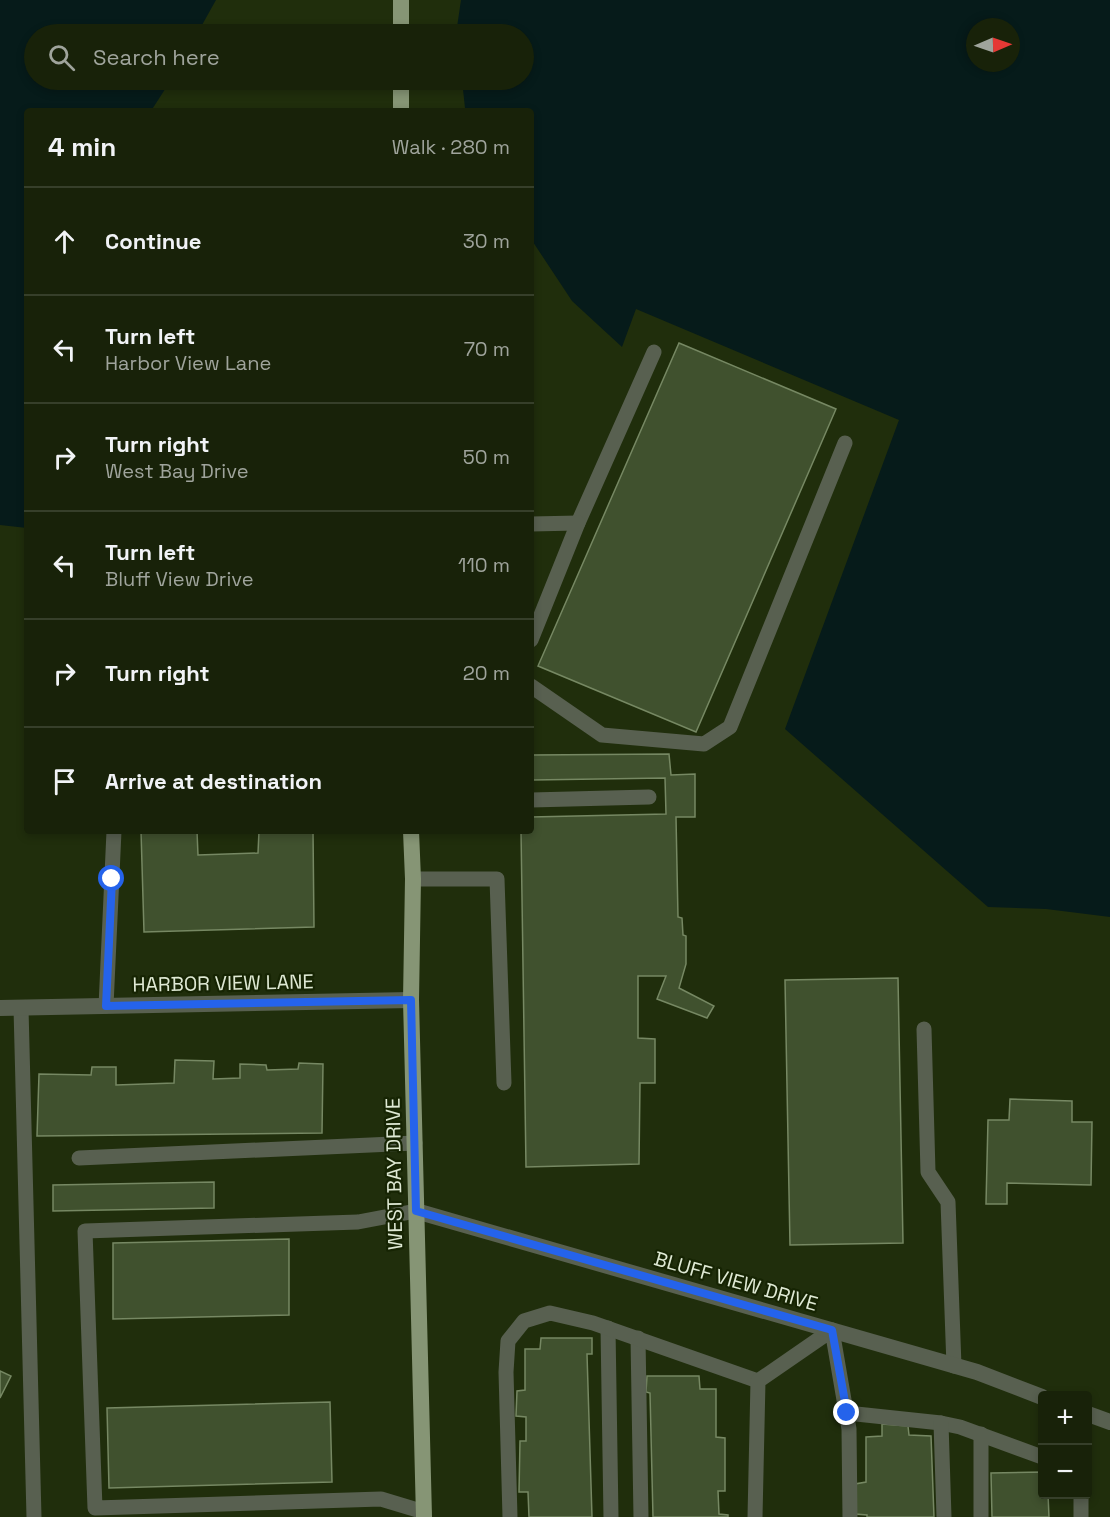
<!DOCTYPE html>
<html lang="en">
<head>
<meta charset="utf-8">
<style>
	:root { --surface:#182209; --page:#212a12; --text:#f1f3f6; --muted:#9fa49c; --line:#363f2a }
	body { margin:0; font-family:"Space Grotesk",sans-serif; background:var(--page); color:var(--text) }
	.controls { position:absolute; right:18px; bottom:18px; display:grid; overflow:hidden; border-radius:6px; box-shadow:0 3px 9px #0003 }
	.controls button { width:54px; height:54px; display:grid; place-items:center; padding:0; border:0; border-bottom:2px solid var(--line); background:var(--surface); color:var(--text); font:30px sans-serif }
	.compass { position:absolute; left:966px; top:18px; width:54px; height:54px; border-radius:50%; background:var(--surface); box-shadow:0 3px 9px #0003; rotate:88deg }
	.stop { position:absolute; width:18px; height:18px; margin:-14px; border:4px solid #2563eb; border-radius:50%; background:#fff }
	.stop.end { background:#2563eb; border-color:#fff; box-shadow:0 2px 6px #0008 }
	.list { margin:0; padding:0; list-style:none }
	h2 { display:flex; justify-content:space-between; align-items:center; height:78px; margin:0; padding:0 24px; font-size:26px }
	h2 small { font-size:20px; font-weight:400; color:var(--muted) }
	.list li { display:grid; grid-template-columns:39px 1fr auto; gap:18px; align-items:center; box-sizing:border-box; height:108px; padding:0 24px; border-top:2px solid var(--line) }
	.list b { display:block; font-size:22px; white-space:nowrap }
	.list p { margin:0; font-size:20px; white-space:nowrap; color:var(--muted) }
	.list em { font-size:20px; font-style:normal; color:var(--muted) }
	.icon { flex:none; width:33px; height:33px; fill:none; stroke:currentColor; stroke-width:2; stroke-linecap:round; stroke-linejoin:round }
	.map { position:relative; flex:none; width:1110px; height:1517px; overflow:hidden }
	.search { position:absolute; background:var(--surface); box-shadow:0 3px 9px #0003; left:24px; top:24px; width:510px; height:66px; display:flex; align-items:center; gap:15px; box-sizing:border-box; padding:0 21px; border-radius:33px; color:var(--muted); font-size:22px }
	.panel { position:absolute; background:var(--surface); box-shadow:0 3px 9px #0003; left:24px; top:108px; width:510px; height:726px; border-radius:6px }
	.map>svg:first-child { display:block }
	.water { fill:#061b1a; fill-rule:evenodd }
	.building { fill:#40512e; stroke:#768863; stroke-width:1.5 }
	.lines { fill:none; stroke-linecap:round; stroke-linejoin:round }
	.service { stroke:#586050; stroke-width:15 }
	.minor { stroke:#586050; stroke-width:16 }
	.primary { stroke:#869575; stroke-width:16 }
	.route { stroke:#2563eb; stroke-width:8 }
	.labels { text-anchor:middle; stroke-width:4.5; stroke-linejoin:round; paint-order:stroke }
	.street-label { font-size:20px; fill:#dfe9d4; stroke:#162403 }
</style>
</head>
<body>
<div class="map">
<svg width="1110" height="1517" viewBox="0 0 1110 1517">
	<rect width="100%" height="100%" fill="#202e0c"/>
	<g class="water">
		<polygon points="0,0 216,0 197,34 34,34 34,80 171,80 151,111 27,111 27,528 0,525"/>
		<path d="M 461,0 L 1110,0 L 1110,917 L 1046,909 L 988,907 L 785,729 L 899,420 L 636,309 L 622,347 L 572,301 L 531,239 L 531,111 L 466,111 L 465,108 L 462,80 L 524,80 L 524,34 L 456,34 ZM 975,27 L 1011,27 L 1011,63 L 975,63 Z"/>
	</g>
	<g class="building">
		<polygon points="679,343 836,409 696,732 538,666"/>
		<polygon points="669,754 671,775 695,774 695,817 676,817 678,917 682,918 683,935 686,936 686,964 679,988 714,1006 707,1018 657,999 666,976 638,976 638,1038 655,1039 655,1083 640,1083 639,1164 526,1167 521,831 531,831 531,817 666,814 665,778 532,780 532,755"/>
		<polygon points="141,831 197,831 198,855 258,853 259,831 313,831 314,927 144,932"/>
		<polygon points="898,978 903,1243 790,1245 785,980"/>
		<polygon points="175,1060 214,1061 213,1079 240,1078 240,1064 266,1065 267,1070 298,1069 299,1063 323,1064 322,1133 37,1136 39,1074 91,1075 92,1067 116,1067 116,1085 174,1083"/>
		<polygon points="1010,1099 1072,1101 1072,1122 1092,1122 1091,1185 1007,1183 1007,1204 986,1204 988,1120 1009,1120"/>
		<polygon points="214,1182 214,1208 53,1211 53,1185"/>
		<polygon points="289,1239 289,1315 113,1319 113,1243"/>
		<polygon points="541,1338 592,1338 592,1354 587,1354 592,1517 529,1517 528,1492 519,1492 520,1441 526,1441 526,1417 516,1416 517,1391 525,1390 525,1349 540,1349"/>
		<polygon points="0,1371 11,1376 0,1398"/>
		<polygon points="647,1376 699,1376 700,1389 716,1389 716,1437 725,1438 725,1491 718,1491 719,1514 728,1515 728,1517 653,1517 650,1393 646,1392"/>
		<polygon points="330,1402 332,1482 109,1488 107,1408"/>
		<polygon points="882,1424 908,1426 909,1435 931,1436 934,1517 867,1517 867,1515 855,1514 855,1484 866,1482 866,1437 882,1436"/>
		<polygon points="1042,1472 1042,1494 1048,1494 1049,1517 992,1517 991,1473"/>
	</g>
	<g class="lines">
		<g class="service">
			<polyline points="578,523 654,352"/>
			<polyline points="531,524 578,523 531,640"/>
			<polyline points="531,686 602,735 704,744 730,727 845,443"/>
			<polyline points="531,800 649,797"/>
			<polyline points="413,879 497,879 504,1083"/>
			<polyline points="106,1006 114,831"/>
			<polyline points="21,1008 34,1517"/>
			<polyline points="924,1029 928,1172 948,1202 954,1366"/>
			<polyline points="79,1158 415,1143"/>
			<polyline points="416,1211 358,1222 85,1231 95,1508 381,1499 424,1512"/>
			<polyline points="608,1328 611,1517"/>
			<polyline points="638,1338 641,1517"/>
			<polyline points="847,1413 941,1423 960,1427 1042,1457"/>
			<polyline points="941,1423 944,1517"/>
			<polyline points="981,1434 981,1517"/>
			<polyline points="1081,1494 1081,1517"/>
			<polyline points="510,1517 506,1372 508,1341 524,1321 550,1313 593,1323 758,1381"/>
			<polyline points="755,1517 758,1381 832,1330 849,1429 850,1517"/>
		</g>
		<g class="minor">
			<polyline points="0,1008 411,1000"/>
			<polyline points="416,1211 977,1372 1042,1397"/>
			<polyline points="1088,1414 1110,1422"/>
		</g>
		<g class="primary">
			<polyline points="401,0 401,34"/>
			<polyline points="401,80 401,111"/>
			<polyline points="411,831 413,879 411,1000 424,1517"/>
		</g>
	</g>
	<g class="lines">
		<polyline class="route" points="112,879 106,1006 411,1000 416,1211 832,1330 847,1413"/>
	</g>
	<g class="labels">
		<g class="street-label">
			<text transform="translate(223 983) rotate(-1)" y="7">HARBOR VIEW LANE</text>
			<text transform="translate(394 1174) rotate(-91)" y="7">WEST BAY DRIVE</text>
			<text transform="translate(736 1281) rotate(16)" y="7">BLUFF VIEW DRIVE</text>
		</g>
	</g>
</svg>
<div class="controls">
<button>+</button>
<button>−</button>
</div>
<svg class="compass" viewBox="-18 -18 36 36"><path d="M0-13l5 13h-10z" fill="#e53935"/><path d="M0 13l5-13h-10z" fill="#9fa49c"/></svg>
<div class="stop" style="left:112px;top:879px"></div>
<div class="stop end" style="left:847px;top:1413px"></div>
<div class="search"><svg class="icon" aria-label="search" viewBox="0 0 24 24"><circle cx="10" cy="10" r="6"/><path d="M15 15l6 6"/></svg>Search here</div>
<section class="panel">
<h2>4 min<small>Walk · 280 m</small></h2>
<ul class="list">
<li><svg class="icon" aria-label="ahead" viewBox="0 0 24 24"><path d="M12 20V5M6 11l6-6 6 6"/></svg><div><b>Continue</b></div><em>30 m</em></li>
<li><svg class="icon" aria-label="left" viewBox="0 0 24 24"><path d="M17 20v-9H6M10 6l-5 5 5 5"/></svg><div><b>Turn left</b><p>Harbor View Lane</p></div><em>70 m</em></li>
<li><svg class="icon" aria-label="right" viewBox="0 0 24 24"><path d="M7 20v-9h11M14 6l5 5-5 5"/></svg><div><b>Turn right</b><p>West Bay Drive</p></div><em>50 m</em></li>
<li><svg class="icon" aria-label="left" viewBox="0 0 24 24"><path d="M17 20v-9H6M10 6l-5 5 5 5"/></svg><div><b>Turn left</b><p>Bluff View Drive</p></div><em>110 m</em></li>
<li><svg class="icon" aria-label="right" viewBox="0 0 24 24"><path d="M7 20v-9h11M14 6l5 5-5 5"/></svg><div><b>Turn right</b></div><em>20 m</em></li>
<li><svg class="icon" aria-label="arrive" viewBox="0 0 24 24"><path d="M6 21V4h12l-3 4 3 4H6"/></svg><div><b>Arrive at destination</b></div></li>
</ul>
</section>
</div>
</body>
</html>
